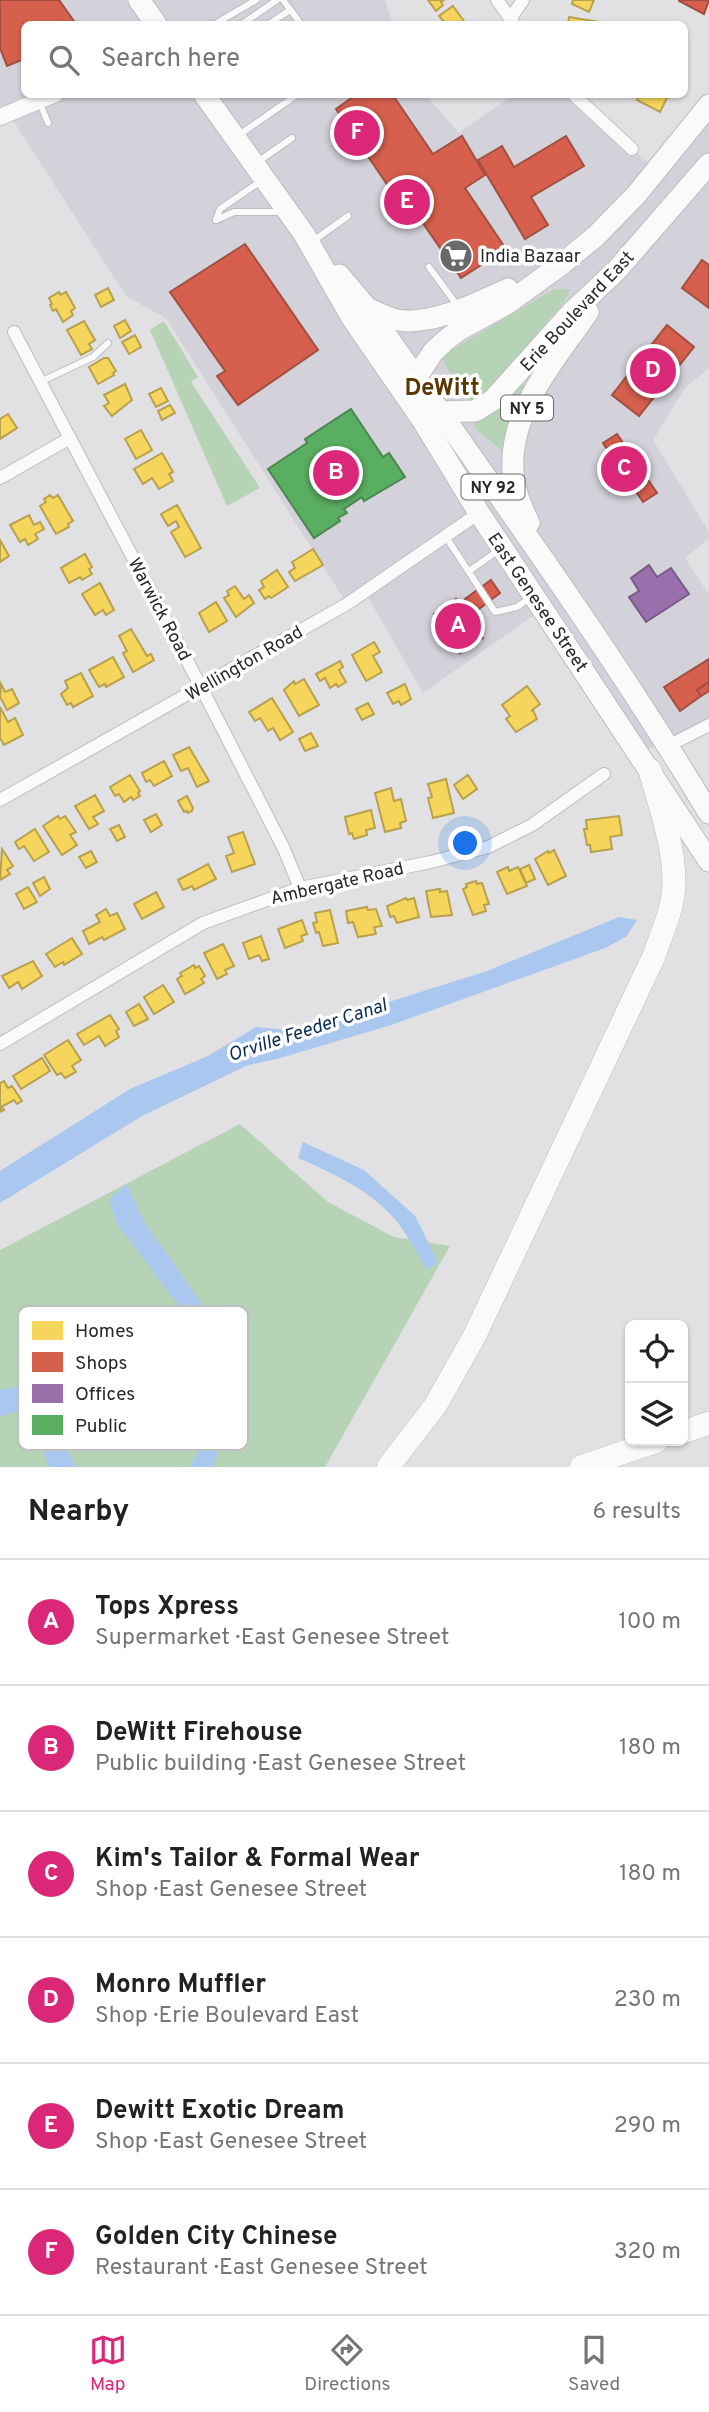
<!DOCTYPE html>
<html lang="en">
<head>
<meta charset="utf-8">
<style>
	:root { --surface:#fff; --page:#f6f6f6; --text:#222; --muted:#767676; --line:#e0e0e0; --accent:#db2777 }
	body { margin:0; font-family:Overpass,sans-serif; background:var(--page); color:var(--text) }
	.controls { position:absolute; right:21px; bottom:21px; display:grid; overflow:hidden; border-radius:10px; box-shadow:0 2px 5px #0004 }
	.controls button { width:63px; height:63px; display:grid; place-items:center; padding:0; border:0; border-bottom:2px solid var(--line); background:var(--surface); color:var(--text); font:35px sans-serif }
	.you { position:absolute; left:466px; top:844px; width:24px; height:24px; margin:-18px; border:5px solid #fff; border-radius:50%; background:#1a73e8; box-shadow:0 0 0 10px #1a73e833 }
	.badge { display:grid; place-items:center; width:46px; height:46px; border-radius:50%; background:var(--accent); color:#fff; font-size:23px; font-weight:700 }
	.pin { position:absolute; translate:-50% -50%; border:4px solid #fff; box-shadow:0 2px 7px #0006 }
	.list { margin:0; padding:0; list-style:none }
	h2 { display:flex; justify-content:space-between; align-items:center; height:91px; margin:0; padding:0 28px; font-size:30px }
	h2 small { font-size:23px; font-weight:400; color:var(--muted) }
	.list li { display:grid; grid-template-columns:46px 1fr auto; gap:21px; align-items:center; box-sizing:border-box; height:126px; padding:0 28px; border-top:2px solid var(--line) }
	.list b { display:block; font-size:26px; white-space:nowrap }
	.list p { margin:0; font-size:23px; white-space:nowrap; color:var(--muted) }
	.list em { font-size:23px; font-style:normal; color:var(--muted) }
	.icon { flex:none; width:38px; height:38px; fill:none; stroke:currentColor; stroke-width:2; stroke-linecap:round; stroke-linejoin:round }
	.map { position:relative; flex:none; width:709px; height:1467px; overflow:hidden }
	.search { position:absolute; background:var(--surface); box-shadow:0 2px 5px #0004; left:21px; right:21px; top:21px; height:77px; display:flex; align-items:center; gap:18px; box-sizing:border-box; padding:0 24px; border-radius:10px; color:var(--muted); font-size:26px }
	.sheet { height:847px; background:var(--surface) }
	nav { display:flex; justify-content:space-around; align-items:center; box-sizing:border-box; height:98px; border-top:2px solid var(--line); background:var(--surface); font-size:19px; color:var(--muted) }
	nav a { display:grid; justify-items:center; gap:4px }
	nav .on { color:var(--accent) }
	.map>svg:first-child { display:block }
	.built { fill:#d3d1d9 }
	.green { fill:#b7d3b6 }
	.water { fill:#aac7f0 }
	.homes { fill:#f6d55c; stroke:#b8a14d; stroke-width:2 }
	.shops { fill:#d6604d; stroke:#a24f42; stroke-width:2 }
	.offices { fill:#9970ab; stroke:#775a84; stroke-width:2 }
	.public { fill:#5aae61; stroke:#4b8650; stroke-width:2 }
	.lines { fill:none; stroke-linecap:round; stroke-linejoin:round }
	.service-casing { stroke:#bdbcbf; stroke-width:8 }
	.minor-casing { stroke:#bdbcbf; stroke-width:14 }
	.tertiary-casing { stroke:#bdbcbf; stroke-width:18 }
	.primary-casing { stroke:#bdbcbf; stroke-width:23 }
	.motorway-casing { stroke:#bdbcbf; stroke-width:24 }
	.service { stroke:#fafafb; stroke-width:6 }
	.minor { stroke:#fafafb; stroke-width:12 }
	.tertiary { stroke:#fafafb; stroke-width:16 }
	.primary { stroke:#fafafb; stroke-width:21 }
	.motorway { stroke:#fafafb; stroke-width:23 }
	.labels { text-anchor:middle; stroke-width:7; stroke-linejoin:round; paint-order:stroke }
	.shield { fill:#fff; stroke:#69686a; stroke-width:2 }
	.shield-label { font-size:16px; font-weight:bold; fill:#29282a }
	.poi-label { font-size:18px; fill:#29282a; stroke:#fff; text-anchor:start }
	.street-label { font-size:18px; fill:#29282a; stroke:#fff }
	.water-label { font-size:19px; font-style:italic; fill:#072b57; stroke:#fff }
	.district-label { font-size:24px; font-weight:bold; fill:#5c3703; stroke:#fff }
	.key { fill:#fff; stroke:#bfbebf; stroke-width:2 }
	.key-label { font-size:19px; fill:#29282a }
</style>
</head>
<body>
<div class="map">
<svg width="709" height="1467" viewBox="0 0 709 1467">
	<rect width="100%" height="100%" fill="#e1e0e3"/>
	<polygon class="built" points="0,0 385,0 393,24 24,24 24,94 426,95 459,133 513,95 573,95 604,125 657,170 709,105 709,368 685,388 653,440 709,532 709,538 685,558 709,595 709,725 668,746 637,749 543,609 423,693 365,592 347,604 166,318 126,296 9,114 0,117"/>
	<g class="green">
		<polygon points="570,289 564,302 487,392 467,403 442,359 448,352 553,290"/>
		<polygon points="164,321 198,377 191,382 260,488 227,506 150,330"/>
		<polygon points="519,382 525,386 511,416 502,451 474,427 476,421 488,415"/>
		<polygon points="240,1124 328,1202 394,1237 450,1246 325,1467 0,1467 0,1250"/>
	</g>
	<g class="water">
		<polygon points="619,917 637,920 626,937 605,948 391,1025 277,1059 248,1065 142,1116 0,1203 0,1171 130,1089 208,1056 256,1027 297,1031 487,971"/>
		<path d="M 303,1142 L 364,1170 L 415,1216 L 438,1262 L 427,1270 C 417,1254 409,1237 398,1223 C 374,1192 333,1173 298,1158 Z"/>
		<polygon points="127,1184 143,1220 202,1304 212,1330 229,1354 225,1429 213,1467 190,1467 205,1439 207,1397 189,1327 183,1311 117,1224 109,1199"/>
		<polygon points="23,1386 45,1405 76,1467 49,1467 34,1431 21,1411 0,1416 0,1390"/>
	</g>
	<g class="homes">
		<polygon points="428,0 444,0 441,2 443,5 436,11"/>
		<polygon points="573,0 594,0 589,12 572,4"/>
		<polygon points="453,6 466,24 446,24 439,16"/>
		<polygon points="569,17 606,23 606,24 568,24"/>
		<polygon points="640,94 663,94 667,98 660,112 637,100"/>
		<polygon points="108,288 114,300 101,307 95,295"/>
		<polygon points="59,292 61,295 66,292 75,308 71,311 73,315 63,322 56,309 53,311 50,305 52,304 49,298"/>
		<polygon points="125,320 131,331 120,338 114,326"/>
		<polygon points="84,321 95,340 89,344 92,349 81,355 67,330"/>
		<polygon points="135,335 141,347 129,354 122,342"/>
		<polygon points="104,358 108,358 116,371 113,373 114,375 98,384 89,367"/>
		<polygon points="125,384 132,400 112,416 104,406 109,403 104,395"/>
		<polygon points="161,388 168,401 156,407 149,394"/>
		<polygon points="170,405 175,413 162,420 158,411"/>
		<polygon points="8,414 17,428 0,439 0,419"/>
		<polygon points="141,430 152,450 136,459 125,439"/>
		<polygon points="162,453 173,472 169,474 173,481 159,489 152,478 143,484 134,469"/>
		<polygon points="50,495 53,498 58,495 73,521 68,524 69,527 56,534 40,506 46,502 44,499"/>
		<polygon points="177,505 201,548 185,557 171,532 179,527 176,521 168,526 161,514"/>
		<polygon points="29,515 34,525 40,522 44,529 35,534 38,539 28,545 25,539 20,542 10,525"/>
		<polygon points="0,540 9,556 0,562"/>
		<polygon points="313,549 323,565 295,581 289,572 295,568 292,562"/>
		<polygon points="85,554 92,567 89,569 92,574 82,580 80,577 69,583 61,568"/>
		<polygon points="277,570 288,587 271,598 269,596 265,599 259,590 264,587 261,581"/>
		<polygon points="100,583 114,610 106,615 103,610 95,615 82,594"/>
		<polygon points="235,586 244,599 249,595 254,603 236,617 224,598 229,595 227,591"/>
		<polygon points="216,602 227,621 209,632 199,613"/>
		<polygon points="131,629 147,656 151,654 154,660 133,672 123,653 127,651 119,636"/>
		<polygon points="374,642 380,652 373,656 382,672 366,681 352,655"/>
		<polygon points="113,657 124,677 106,687 105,684 99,687 89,670"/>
		<polygon points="340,661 343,667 339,670 346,682 338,687 336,684 330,688 325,678 320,681 316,674"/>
		<polygon points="81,673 93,696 73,707 71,703 67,705 61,694 68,688 65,681"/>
		<polygon points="304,679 319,705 299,716 284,690 294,681 295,684"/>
		<polygon points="1,684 5,692 12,689 19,703 7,710 0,697"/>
		<polygon points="405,684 411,699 401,705 399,701 393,704 387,693"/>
		<polygon points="527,686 540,704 531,711 533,710 537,719 516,732 506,719 510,716 502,705"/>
		<polygon points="272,698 293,732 280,740 273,728 268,731 260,718 255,721 249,712"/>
		<polygon points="368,703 374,714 362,720 356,709"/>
		<polygon points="0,707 8,722 15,718 23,735 4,745 0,738"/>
		<polygon points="311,733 318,746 305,751 299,739"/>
		<polygon points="189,747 209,781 197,787 188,768 181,771 173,755"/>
		<polygon points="164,761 172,776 154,786 150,780 146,782 142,773"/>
		<polygon points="130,775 140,791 138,793 140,796 133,800 131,797 124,802 119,794 115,796 110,787"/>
		<polygon points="468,775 477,789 463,799 454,785"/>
		<polygon points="446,779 454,813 433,818 428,798 432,797 428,784"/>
		<polygon points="391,788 394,801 401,799 406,821 400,823 401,828 385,832 375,793"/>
		<polygon points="95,795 104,811 93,817 98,824 89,829 75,806"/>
		<polygon points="187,796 193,808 192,811 188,813 187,811 184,812 178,801"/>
		<polygon points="371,810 375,828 366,830 367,835 354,839 352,833 349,834 345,817"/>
		<polygon points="156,814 162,825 151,832 144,820"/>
		<polygon points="58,816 60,819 65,816 76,832 70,835 77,845 62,855 43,826"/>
		<polygon points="619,816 622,835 610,837 612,849 591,852 590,845 587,845 584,829 587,829 586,820"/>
		<polygon points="119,825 125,837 117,841 110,829"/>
		<polygon points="35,829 49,852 34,861 24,846 19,849 15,842"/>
		<polygon points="243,832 255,864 232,872 226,856 234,853 228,837"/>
		<polygon points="2,849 13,866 7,870 10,874 0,880"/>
		<polygon points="554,850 566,876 548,885 535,859 548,851 549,853"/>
		<polygon points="91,851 97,862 86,868 79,857"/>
		<polygon points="208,864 216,879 194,890 192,886 183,890 178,880"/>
		<polygon points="529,865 535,879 526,883 520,869"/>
		<polygon points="508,867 509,871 518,867 527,886 507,894 497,872"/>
		<polygon points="44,877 50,889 40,896 33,883"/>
		<polygon points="476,881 477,884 482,883 489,904 484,905 486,911 473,915 463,889 467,887 466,884"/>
		<polygon points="28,887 37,902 24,909 16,894"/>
		<polygon points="440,889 440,892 447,891 452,915 431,917 426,891"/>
		<polygon points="156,892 164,907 142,919 134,904"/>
		<polygon points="406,898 407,900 414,898 419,917 397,923 394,916 390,917 387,906"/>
		<polygon points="367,907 368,910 376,909 382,926 374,927 376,934 358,937 353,922 348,923 346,911"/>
		<polygon points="106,909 110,916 117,913 125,929 104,940 102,937 89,944 83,931 100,922 96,915"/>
		<polygon points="330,910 338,943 323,946 319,932 316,933 313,923 317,922 315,913"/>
		<polygon points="302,920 307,934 301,936 303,941 285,948 278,929"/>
		<polygon points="261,936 269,959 262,961 259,955 249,959 243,943"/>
		<polygon points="72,938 82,954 64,965 63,962 55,967 46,954"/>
		<polygon points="223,944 234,966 225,970 227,974 217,979 204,953"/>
		<polygon points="33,961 42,976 22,989 18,982 9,988 2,976"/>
		<polygon points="194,965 195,968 199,966 205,976 201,979 204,983 185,994 177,979 182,976 180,973"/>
		<polygon points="163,985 174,1002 154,1014 144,997"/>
		<polygon points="139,1004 148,1019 134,1026 126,1012"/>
		<polygon points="110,1015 119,1029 116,1031 119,1037 105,1046 99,1036 84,1045 77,1034"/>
		<polygon points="68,1040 81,1060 72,1066 76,1072 65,1078 61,1073 57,1075 44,1055"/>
		<polygon points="42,1058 50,1071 21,1089 13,1076"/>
		<polygon points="4,1081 8,1088 12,1086 22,1101 17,1104 14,1100 1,1107 4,1110 0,1112 0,1083"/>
	</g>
	<g class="shops">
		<polygon points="0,0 59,0 76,24 24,24 24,59 7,66 0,48"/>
		<polygon points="709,0 704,14 679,1 679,0"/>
		<polygon points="357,94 392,94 433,154 462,136 485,175 465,188 506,249 461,278 420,219 414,214 407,214 336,109"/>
		<polygon points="566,136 584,166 531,197 548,225 525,239 478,160 502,146 514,167"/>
		<polygon points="245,244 318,350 238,405 217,376 225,371 170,292"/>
		<polygon points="702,260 709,265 709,308 682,288"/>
		<polygon points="667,325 694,347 639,416 612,395"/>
		<polygon points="617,434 657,493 643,502 603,443"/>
		<polygon points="491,580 500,593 475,612 465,599"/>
		<polygon points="456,599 483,638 460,653 434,614"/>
		<polygon points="709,659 709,682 697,690 701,696 680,711 664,687"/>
		<polygon points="709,682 709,691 701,696 697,690"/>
	</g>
	<polygon class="offices" points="649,565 657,577 671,568 689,594 646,622 629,597 639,591 631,578"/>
	<polygon class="public" points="351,409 383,457 389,453 405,477 364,501 362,497 344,509 347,513 338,518 340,521 314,538 268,469 307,443 305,439"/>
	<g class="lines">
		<defs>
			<g id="service">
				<polyline points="283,0 301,24"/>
				<polyline points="215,24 256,0"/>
				<polyline points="242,24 277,0"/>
				<polyline points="269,24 290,10"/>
				<polyline points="40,103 48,123"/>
				<polyline points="239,135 298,94"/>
				<polyline points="256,163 292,138"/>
				<polyline points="216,220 234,212 282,212"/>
				<polyline points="216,220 220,209 261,181"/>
				<polyline points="313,241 348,216"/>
				<polyline points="429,267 457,305"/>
				<polyline points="40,382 93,357 108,343"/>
				<polyline points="446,537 495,612 517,607 530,598"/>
				<polyline points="469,571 499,550"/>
			</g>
			<g id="minor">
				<polyline points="497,0 514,24"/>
				<polyline points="510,19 523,0"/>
				<polyline points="573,94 632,149"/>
				<polyline points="14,332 201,687 284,849 300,888"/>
				<polyline points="0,478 70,438"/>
				<polyline points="668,746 709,725"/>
				<polyline points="0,800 347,604 479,513"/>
				<polyline points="0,1044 203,923 300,888 431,862 488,847 532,825 604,774"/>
			</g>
			<polyline id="tertiary" points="0,117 55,94"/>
			<g id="primary">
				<polyline points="139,0 156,24"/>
				<polyline points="204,94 304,234 352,318 423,421 479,513 709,861"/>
				<path d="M 339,275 L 367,308 C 483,474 604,639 709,813"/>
				<path d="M 367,308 C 376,312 387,318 397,320 C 432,326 477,303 508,289"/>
				<polyline points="406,385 416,378 433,352 446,340 459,330 508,303 558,267 596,236 636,195 709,105"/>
				<polyline points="428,418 438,412 475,411 493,400 571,313 616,271 709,164"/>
				<path d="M 529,523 C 521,506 514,490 513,471 C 509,410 556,359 588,312"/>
			</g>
			<g id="motorway">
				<polyline points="683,1432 709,1423"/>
				<path d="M 388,1467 L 435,1406 L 474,1337 L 654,956 C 662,932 674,908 674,882 C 674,844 660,807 650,770"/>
				<polyline points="581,1467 657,1441"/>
			</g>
		</defs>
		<use href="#service" class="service-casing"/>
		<use href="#minor" class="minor-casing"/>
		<use href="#tertiary" class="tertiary-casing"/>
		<use href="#primary" class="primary-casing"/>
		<use href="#motorway" class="motorway-casing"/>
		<use href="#service" class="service"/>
		<use href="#minor" class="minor"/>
		<use href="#tertiary" class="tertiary"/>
		<use href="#primary" class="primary"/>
		<use href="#motorway" class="motorway"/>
	</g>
	<defs>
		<symbol id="supermarket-disc" viewBox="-11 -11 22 22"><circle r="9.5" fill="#69686b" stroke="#fff"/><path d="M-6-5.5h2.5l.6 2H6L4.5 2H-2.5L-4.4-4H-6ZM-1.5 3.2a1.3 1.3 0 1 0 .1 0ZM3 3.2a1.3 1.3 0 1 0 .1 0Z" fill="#fff"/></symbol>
	</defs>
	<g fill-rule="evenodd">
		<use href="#supermarket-disc" x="437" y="237" width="38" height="38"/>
	</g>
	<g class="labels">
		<g class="shield">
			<rect x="501" y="395.5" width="52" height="25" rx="5"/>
			<rect x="461.5" y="474.5" width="63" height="25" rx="5"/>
		</g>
		<g class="shield-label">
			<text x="527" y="414">NY 5</text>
			<text x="493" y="493">NY 92</text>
		</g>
		<g class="poi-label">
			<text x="480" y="262">India Bazaar</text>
		</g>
		<g class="street-label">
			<text transform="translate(577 311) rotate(-47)" y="6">Erie Boulevard East</text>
			<text transform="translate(538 602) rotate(56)" y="6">East Genesee Street</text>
			<text transform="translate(160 609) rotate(62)" y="6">Warwick Road</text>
			<text transform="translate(244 663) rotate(-30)" y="6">Wellington Road</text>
			<text transform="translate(337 883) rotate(-13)" y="6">Ambergate Road</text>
		</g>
		<g class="water-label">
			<text transform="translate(307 1029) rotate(-18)" y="7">Orville Feeder Canal</text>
		</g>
		<g class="district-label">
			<text x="442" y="395">DeWitt</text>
		</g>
	</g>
	<rect x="18" y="1306" width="230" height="144" rx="10" class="key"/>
	<rect x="32" y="1321" width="31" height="19" fill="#f6d55c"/>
	<rect x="32" y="1352" width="31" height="20" fill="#d6604d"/>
	<rect x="32" y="1384" width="31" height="19" fill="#9970ab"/>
	<rect x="32" y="1415" width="31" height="20" fill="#5aae61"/>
	<g class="key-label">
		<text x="75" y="1337">Homes</text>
		<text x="75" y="1369">Shops</text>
		<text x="75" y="1400">Offices</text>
		<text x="75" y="1432">Public</text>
	</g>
</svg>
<div class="controls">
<button><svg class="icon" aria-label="locate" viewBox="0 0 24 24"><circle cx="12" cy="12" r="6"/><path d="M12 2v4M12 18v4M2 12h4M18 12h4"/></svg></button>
<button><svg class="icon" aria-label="layers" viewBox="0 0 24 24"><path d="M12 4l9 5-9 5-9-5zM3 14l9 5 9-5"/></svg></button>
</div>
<div class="you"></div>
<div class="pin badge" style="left:458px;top:626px">A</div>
<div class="pin badge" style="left:336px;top:473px">B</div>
<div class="pin badge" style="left:624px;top:469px">C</div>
<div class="pin badge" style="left:653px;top:371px">D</div>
<div class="pin badge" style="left:407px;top:202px">E</div>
<div class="pin badge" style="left:357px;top:133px">F</div>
<div class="search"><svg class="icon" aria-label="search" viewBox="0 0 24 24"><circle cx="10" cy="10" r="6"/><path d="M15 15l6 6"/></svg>Search here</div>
</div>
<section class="sheet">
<h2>Nearby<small>6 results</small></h2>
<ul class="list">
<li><span class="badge">A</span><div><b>Tops Xpress</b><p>Supermarket · East Genesee Street</p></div><em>100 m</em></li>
<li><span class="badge">B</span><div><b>DeWitt Firehouse</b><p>Public building · East Genesee Street</p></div><em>180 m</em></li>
<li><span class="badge">C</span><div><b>Kim's Tailor &amp; Formal Wear</b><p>Shop · East Genesee Street</p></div><em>180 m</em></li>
<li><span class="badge">D</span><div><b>Monro Muffler</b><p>Shop · Erie Boulevard East</p></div><em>230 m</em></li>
<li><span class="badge">E</span><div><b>Dewitt Exotic Dream</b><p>Shop · East Genesee Street</p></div><em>290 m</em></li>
<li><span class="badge">F</span><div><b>Golden City Chinese</b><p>Restaurant · East Genesee Street</p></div><em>320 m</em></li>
</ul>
</section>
<nav>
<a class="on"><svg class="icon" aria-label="map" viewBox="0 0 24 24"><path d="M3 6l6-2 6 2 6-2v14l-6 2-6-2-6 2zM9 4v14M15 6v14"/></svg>Map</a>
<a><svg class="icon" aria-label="directions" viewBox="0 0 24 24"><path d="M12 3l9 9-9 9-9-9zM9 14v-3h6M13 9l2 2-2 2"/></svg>Directions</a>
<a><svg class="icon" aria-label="saved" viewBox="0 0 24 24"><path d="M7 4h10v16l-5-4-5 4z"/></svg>Saved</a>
</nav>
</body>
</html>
